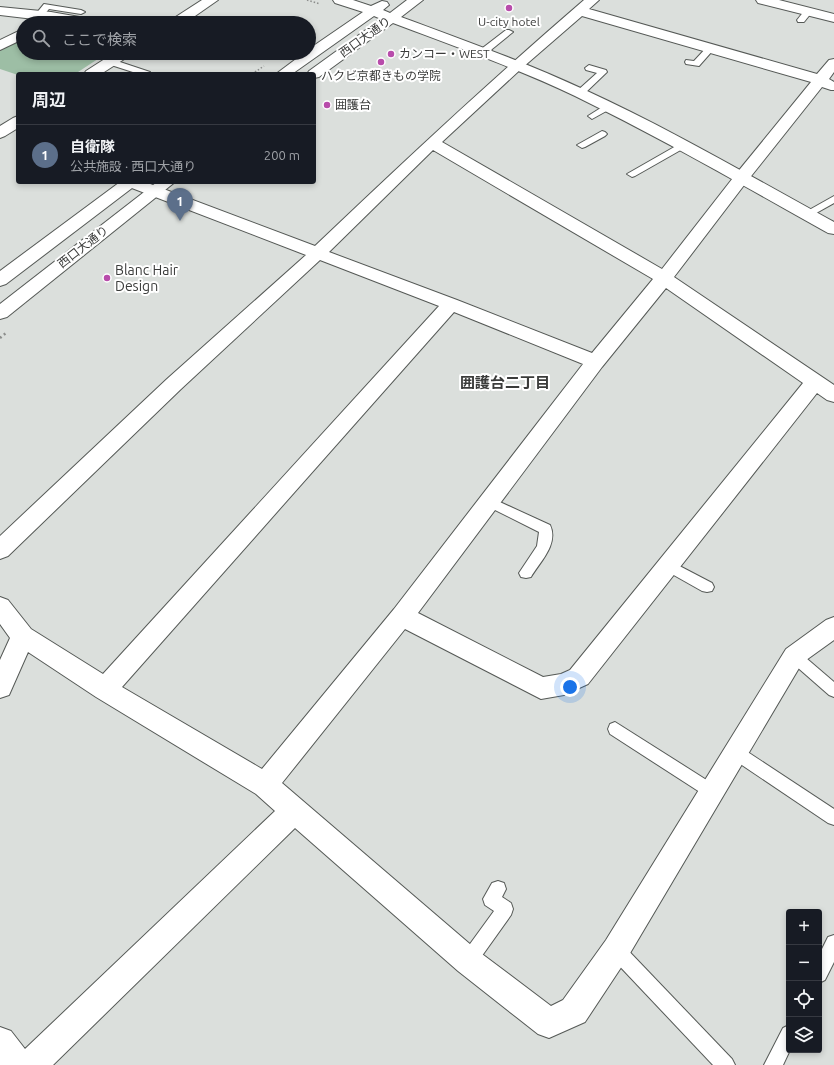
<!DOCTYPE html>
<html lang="ja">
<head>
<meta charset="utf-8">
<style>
	:root { --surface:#171b24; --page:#20242c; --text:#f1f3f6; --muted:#9ea1a6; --line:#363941; --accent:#7c3aed }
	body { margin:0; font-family:Ubuntu,"Noto Sans JP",sans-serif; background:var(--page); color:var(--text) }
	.controls { position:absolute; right:12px; bottom:12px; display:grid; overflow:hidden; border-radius:4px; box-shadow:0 2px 6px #0003 }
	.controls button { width:36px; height:36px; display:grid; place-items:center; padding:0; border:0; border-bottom:1px solid var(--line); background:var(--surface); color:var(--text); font:20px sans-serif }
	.you { position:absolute; left:570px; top:687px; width:14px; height:14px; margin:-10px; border:3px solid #fff; border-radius:50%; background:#1a73e8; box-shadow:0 0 0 6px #1a73e833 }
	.badge { display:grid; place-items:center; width:26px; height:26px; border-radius:50%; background:var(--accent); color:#fff; font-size:13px; font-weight:700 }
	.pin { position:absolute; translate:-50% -33px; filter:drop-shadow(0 1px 2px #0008) }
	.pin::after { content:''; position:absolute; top:21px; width:14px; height:12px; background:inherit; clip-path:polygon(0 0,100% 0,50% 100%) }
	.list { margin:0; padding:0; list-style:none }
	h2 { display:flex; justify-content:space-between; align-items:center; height:52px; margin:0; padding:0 16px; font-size:17px }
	h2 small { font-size:13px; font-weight:400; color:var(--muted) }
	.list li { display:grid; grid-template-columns:26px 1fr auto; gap:12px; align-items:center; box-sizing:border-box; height:60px; padding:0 16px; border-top:1px solid var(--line) }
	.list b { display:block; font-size:15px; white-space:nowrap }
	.list p { margin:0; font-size:13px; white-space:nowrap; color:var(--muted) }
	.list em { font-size:13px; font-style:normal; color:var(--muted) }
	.icon { flex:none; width:22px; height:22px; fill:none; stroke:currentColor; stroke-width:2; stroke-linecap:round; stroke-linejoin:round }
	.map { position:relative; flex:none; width:834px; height:1065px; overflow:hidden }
	.search { position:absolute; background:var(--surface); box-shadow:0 2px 6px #0003; left:16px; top:16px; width:300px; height:44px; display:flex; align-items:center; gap:10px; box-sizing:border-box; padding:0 14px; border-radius:22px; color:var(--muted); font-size:15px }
	.panel { position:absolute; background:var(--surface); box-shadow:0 2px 6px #0003; left:16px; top:72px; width:300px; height:112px; border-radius:4px }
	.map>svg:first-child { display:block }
	.green { fill:#9dbea5 }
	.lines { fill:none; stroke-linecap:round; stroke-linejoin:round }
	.service-casing { stroke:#555956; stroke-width:2 }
	.minor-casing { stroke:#555956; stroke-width:2 }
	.tertiary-casing { stroke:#555956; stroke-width:2 }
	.path-far1 { stroke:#8c8e8c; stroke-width:1.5; stroke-dasharray:1.5 2; stroke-linecap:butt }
	.path { stroke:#8c8e8c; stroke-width:2.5; stroke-dasharray:2 3; stroke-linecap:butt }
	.service { fill:#fff; fill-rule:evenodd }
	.minor { fill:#fff; fill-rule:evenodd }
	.tertiary { fill:#fff; fill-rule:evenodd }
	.poi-dot { fill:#b84cab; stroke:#fff; stroke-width:1.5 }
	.labels { text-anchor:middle; stroke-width:4; stroke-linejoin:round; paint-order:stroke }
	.far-poi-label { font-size:12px; fill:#3b3c3b; stroke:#fff }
	.far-street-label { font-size:12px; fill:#3b3c3b; stroke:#fff }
	.poi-label { font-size:14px; fill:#3b3c3b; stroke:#fff; text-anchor:start }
	.neighbourhood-label { font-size:15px; font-weight:bold; fill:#3b3c3b; stroke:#fff }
</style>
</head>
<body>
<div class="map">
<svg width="834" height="1065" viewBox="0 0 834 1065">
	<rect width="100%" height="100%" fill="#dbdfdc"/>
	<polygon class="green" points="23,37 23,53 107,53 75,74 18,74 18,75 0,69 0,51"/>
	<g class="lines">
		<defs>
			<g id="service">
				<polygon points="44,4 81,10 85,12 81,14 49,9 42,17 36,17 35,15"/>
				<polygon points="805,10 808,10 812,12 804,22 798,22 797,20"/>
				<polygon points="506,30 509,30 513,32 486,54 480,54 479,52 480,50"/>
				<polygon points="707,47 710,47 714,49 699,66 686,64 685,62 686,60 694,61"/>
				<polygon points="111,59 150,72 151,74 139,74 108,64 107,62"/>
				<polygon points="589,65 606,70 607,72 583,95 577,95 576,93 577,91 597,73 586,70 585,68"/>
				<polygon points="607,104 610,105 611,107 610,109 592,119 588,116"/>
				<polygon points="602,131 605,132 607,134 605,136 585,147 582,148 577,145"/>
				<polygon points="683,142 686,143 688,145 686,147 635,176 632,177 627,174"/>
				<polygon points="834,196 834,203 811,216 807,217 802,214"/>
				<path d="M 489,497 L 550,525 C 559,544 540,562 531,577 L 526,578 L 521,577 L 519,573 L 537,546 L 539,532 L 485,505 L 483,502 L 485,499 Z"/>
				<polygon points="668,560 712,583 714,587 712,591 707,592 702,591 663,569 661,565 663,561"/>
				<polygon points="794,650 799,652 834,682 834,697 829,695 789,660 787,656 789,652"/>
				<polygon points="615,722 716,786 719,791 716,796 711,798 706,796 610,734 608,729 610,724"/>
				<polygon points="735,745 740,747 834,809 834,825 828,823 730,757 727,752 730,747"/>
				<polygon points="498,881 504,883 506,889 502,897 511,903 513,909 511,915 474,967 468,970 462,967 459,961 462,955 494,911 485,905 483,899 492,883"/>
				<polygon points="834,935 834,962 825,980 819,983 819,955 828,937"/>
				<polygon points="616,941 622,944 732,1059 735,1065 713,1065 610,956 607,950 610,944"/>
				<polygon points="789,1025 789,1050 790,1050 783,1065 764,1065 783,1028"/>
			</g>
			<g id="minor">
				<polygon points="202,0 218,0 185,23 169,23 171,20"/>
				<path d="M 584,0 L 599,0 L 589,9 L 817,74 L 829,60 L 834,59 L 834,72 L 829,79 L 834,82 L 834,90 L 831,90 L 822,87 L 748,180 L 674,277 L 834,385 L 834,402 L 827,400 L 817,393 L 588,684 L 564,695 L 541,699 L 405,629 L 282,783 L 478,951 L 551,1006 L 563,1000 L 606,940 L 786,649 L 826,620 L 834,617 L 834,640 L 802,663 L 626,960 L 585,1022 L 549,1038 L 538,1034 L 458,971 L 295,828 L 53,1065 L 0,1065 L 0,1027 L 11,1031 L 25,1049 L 275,811 L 256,794 L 96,697 L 28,652 L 9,695 L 0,698 L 0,660 L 10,638 L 0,624 L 0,597 L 8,600 L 31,629 L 103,674 L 439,306 L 320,260 L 181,389 L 8,556 L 0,559 L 0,536 L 167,379 L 306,255 L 124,185 L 122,182 L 145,182 L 315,246 C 403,162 492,79 584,0 ZM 582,16 L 811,82 L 736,174 L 662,269 L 442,142 L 522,68 ZM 433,150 L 653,279 L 592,353 L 457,300 L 329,252 ZM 666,288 L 803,383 L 570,670 L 561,674 L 543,677 L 418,613 L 602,367 ZM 454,312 L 583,364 L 394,609 L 262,769 L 122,687 Z"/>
				<polygon points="756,0 779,0 834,14 834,22 758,3"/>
				<polygon points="0,7 51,12 91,19 96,20 98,23 68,23 0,15"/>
				<polygon points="23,29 23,39 0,50 0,40"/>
				<polygon points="114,53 131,53 129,56 101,74 84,74 86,71"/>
				<polygon points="18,116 18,128 5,136 0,138 0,126 13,118"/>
			</g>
			<g id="tertiary">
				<path d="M 333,0 L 353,0 L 371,6 L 382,1 L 387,2 L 389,5 L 383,10 L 390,13 L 407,0 L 423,0 L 401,17 C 463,40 525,62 585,90 C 670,129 752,177 834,222 L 834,234 L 828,233 C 744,186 661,138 575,96 C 516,68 454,46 393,23 L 319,77 L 314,78 L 314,74 L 307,74 L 309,71 L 381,19 L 374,16 L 292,74 L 276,74 L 304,53 L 309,53 L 309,49 L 363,12 L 335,3 Z"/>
				<polygon points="120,182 138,182 136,185 6,284 0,286 0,271"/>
				<polygon points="157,182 175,182 7,317 0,319 0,304"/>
			</g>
		</defs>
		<use href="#service" class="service-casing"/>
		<use href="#minor" class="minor-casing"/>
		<use href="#tertiary" class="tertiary-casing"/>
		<g class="path-far1">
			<polyline points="307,0 320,4"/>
			<polyline points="252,74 264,66"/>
		</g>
		<polyline class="path" points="0,338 6,333"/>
		<use href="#service" class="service"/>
		<use href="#minor" class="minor"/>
		<use href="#tertiary" class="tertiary"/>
	</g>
	<g class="poi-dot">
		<circle cx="509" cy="8" r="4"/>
		<circle cx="391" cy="54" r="4"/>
		<circle cx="381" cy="62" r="4"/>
		<circle cx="327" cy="105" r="4"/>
		<circle cx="107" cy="278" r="4"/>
	</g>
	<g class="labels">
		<g class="far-poi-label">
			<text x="509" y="26">U-city hotel</text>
			<text x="399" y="58" text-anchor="start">カンコー・WEST</text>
			<text x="381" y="80">ハクビ京都きもの学院</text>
			<text x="335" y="109" text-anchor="start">囲護台</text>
		</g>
		<g class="far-street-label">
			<text transform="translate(365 37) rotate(-36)" y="4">西口大通り</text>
			<text transform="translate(83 247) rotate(-38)" y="4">西口大通り</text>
		</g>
		<g class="poi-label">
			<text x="115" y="275">Blanc Hair<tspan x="115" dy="16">Design</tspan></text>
		</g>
		<g class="neighbourhood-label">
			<text x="505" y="388">囲護台二丁目</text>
		</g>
	</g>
</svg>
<div class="controls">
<button>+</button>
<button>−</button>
<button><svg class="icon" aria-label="locate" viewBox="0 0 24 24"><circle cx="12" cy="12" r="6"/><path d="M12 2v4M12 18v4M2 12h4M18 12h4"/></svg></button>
<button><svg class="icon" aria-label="layers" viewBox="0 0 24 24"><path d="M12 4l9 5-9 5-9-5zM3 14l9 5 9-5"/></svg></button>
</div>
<div class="you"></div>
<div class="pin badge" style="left:180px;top:221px;background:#5c6f8a">1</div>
<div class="search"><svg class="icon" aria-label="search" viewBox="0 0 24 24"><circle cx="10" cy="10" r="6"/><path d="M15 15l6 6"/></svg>ここで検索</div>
<section class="panel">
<h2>周辺<small></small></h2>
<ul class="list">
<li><span class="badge" style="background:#5c6f8a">1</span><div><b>自衛隊</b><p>公共施設 · 西口大通り</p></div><em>200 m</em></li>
</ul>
</section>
</div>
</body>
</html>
